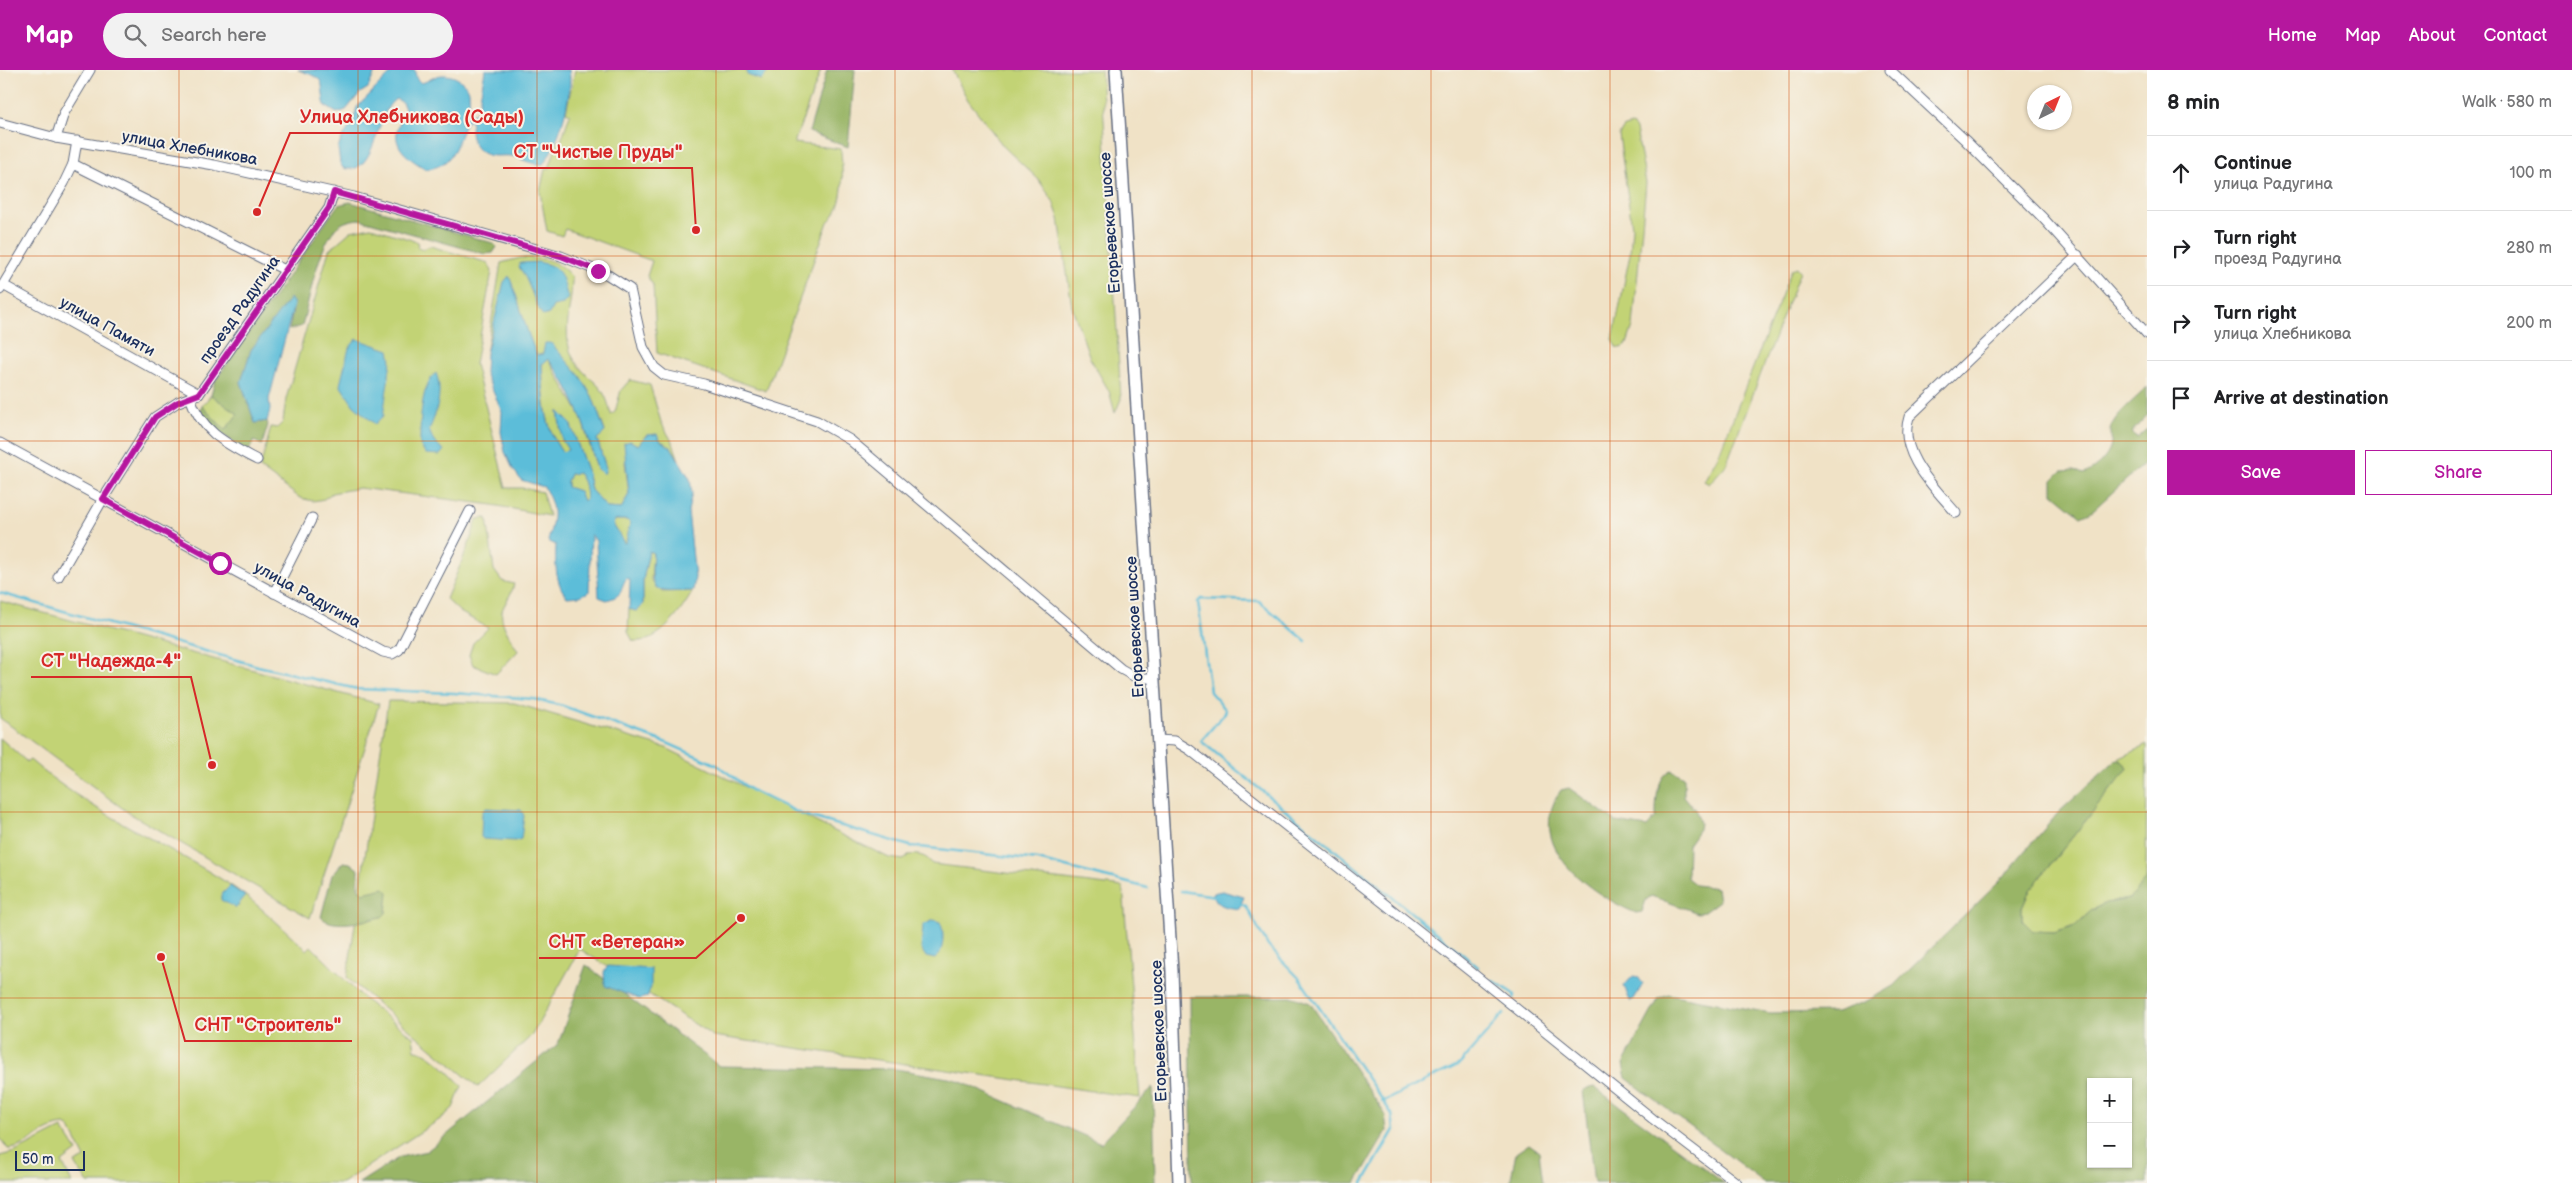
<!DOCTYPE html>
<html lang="en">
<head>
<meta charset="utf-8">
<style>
	:root { --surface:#fff; --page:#f2f2f2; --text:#202124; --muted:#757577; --line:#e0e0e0; --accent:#b5179e }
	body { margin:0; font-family:"Balsamiq Sans",sans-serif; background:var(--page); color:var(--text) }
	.controls { position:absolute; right:15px; bottom:15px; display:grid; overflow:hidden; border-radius:0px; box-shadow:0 1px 4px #0004 }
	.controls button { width:45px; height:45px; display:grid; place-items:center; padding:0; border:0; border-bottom:1px solid var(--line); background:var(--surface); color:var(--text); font:25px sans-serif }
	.compass { position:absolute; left:2027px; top:15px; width:45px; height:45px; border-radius:50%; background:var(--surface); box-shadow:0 1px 4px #0004; rotate:43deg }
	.scale { position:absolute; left:15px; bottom:12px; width:70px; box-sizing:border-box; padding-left:5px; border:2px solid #1b2f5e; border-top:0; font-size:14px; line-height:18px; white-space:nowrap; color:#1b2f5e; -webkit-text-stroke:4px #f7f3e8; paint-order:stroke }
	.stop { position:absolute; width:15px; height:15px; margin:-11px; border:4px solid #b5179e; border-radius:50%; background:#fff }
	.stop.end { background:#b5179e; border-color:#fff; box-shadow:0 1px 5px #0008 }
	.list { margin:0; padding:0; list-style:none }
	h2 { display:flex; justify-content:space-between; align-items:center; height:65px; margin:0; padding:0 20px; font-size:21px }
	h2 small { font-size:16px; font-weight:400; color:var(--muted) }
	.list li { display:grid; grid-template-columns:32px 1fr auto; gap:15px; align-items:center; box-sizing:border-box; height:75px; padding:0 20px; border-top:1px solid var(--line) }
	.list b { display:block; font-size:19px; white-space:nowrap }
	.list p { margin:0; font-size:16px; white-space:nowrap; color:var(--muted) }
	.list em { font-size:16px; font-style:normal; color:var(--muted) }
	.actions { display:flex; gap:10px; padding:15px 20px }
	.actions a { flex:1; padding:11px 0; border:1px solid var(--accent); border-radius:0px; text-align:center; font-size:18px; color:var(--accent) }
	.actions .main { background:var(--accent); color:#fff }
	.icon { flex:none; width:28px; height:28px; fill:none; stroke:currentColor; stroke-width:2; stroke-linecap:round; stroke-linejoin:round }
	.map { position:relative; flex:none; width:2147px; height:1113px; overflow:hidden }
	header { display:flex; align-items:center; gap:30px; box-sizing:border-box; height:70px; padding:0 25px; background:var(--accent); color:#fff }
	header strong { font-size:24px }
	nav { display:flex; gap:28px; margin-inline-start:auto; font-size:18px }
	.search { width:350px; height:45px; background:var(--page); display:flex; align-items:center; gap:12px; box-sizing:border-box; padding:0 18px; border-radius:28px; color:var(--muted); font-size:19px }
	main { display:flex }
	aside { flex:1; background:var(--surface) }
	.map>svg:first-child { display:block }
	.green { fill:#c2d375; stroke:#6e816a }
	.forest { fill:#99b566; stroke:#5a7262; fill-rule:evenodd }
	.water { fill:#5bbdd9; stroke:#3b769c; fill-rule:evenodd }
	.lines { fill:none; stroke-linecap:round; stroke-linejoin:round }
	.stream { stroke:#5bbdd9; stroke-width:2.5 }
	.minor-casing { stroke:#666e82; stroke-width:11 }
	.major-casing { stroke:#666e82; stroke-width:14 }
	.minor { stroke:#fff; stroke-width:9 }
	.major { stroke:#fff; stroke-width:11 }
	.route { stroke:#b5179e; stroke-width:6 }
	.grid { fill:none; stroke:#d45514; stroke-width:1; stroke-opacity:0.55 }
	.labels { text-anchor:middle; stroke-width:4; stroke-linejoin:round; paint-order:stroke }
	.street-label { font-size:16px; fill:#1b2f5e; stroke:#f7f3e8 }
	.leader { fill:none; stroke:#d62828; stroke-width:2 }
	.callout-dot { fill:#d62828; stroke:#f7f3e8; stroke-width:2 }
	.callout-label { font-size:18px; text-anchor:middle; font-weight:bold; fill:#d62828; stroke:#f7f3e8; stroke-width:4; stroke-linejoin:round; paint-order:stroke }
</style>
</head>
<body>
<header>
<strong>Map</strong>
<div class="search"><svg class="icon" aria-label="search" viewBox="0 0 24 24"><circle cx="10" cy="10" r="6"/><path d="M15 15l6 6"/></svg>Search here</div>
<nav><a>Home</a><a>Map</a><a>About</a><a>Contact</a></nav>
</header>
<main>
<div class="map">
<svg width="2147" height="1113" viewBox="0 0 2147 1113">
	<rect width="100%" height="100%" fill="#f7f3e8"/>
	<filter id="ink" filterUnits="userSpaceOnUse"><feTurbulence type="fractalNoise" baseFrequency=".02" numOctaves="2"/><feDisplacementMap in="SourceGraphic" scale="10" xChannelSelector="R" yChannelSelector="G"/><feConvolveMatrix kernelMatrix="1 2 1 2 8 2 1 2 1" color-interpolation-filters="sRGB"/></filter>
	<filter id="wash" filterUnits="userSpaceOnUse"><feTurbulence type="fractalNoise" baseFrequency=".0096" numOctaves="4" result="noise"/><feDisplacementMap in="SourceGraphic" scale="20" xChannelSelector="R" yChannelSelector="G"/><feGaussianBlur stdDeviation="1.12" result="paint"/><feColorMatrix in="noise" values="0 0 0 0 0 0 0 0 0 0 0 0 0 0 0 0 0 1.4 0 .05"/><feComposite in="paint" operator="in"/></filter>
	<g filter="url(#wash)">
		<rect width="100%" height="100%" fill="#f0e2c6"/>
		<g class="green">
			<path d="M 575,0 L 821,0 L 794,73 L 841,79 C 842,103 847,134 828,152 L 766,321 L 657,283 L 653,215 L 647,206 L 652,191 L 565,159 L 562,166 L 547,161 L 540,122 L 545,99 L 549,99 L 558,71 L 561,71 L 570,44 L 566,42 Z"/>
			<polygon points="952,0 1101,0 1121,329 1115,343 1109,321 1090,288 1072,237 1059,148 1053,131 1038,109 1004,77 968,30"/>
			<polygon points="1632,55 1636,59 1646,113 1633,256 1627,274 1621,278 1616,277 1613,269 1630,184 1632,157 1619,65 1624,57"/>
			<polygon points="371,157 418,172 417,177 423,179 430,176 488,193 492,201 475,294 506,418 522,418 542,422 549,446 493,435 359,418 332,423 324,429 313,431 300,428 260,398 271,357 277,358 283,352 286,329 329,180 351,161"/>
			<path d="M 520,188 C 545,188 555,188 572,207 C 573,234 559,267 575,291 C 591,315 604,310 611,345 L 615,342 L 621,320 L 630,310 L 650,315 L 661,352 L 673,373 L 679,390 L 671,377 L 646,365 L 625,392 L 629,424 L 621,439 L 607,438 L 591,420 L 587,400 L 570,353 L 558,342 L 562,370 L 569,380 L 562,382 C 544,358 544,323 542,294 L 548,289 L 580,344 L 597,399 L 606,398 L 597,369 L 605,361 L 592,326 L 551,274 L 543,284 L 537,286 C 525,260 520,233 509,207 L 486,284 L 501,193 Z"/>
			<polygon points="1797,197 1800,201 1726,395 1709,414 1704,411 1719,384 1792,199"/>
			<polygon points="211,325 238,344 225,360 202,336"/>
			<path d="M 578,403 C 585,411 585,418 586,428 L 583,432 L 579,421 L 567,417 L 567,411 L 570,404 Z"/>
			<path d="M 487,448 L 494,500 L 502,511 L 514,514 C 512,523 508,528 504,536 C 496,550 511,568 518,581 L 496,604 L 473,595 L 469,585 L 473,573 L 488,558 L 460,542 L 446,529 L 469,474 L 477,449 Z"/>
			<polygon points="615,450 627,450 630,453 626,472 624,473 613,454"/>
			<path d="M 649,481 L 653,483 L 651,510 L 662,522 L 693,521 C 681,542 659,574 633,571 L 628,562 L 629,539 L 636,541 L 643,535 L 643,510 Z"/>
			<polygon points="0,531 379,634 310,848 129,743 0,648"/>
			<path d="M 388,631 L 514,633 L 666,678 L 889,788 L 904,790 L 908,785 C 917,784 927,785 932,794 L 1123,817 L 1140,1028 L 713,966 L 580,879 L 532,965 L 478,1017 L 347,908 Z"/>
			<path d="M 0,668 L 27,692 L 30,690 C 86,739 158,770 221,809 C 253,828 280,856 307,880 L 311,876 L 364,929 L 413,967 L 415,980 C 429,980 453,1006 462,1016 L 453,1038 L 442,1048 L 342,1113 L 88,1113 L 75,1093 L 85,1088 L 70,1058 L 65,1055 C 42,1056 28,1079 8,1079 L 0,1068 Z"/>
			<polygon points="2147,675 2146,810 2129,829 2105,833 2091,841 2076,855 2054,862 2033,861 2022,850 2022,838 2030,820 2128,698 2124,691 2116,690"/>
			<polygon points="62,1058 77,1081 62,1092 72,1113 0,1113 0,1086 15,1082"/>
		</g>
		<g class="forest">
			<polygon points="827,0 855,0 848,77 809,62"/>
			<path d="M 350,132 L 493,173 L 497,177 L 493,183 L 485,184 L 359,149 C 350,150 341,152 335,159 C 318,178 309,231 302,256 L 289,260 L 294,235 L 290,229 L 251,280 L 241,312 L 255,353 L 267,351 L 268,355 L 262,375 L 254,371 L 248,382 L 210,356 L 200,339 L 202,336 L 225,360 L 238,344 L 211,325 L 215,311 L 338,135 Z"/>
			<path d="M 2147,317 L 2147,345 L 2131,363 L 2137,367 L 2147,359 L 2147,391 L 2092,441 L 2081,446 L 2053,423 L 2053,410 L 2062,401 L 2074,400 L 2083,404 C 2094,401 2110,386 2111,374 C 2112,364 2109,360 2114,351 C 2122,339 2137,328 2147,317 Z"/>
			<path d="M 2116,690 L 2124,691 L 2128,698 L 2030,820 L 2022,838 L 2022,850 L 2033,861 L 2054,862 L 2076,855 L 2091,841 L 2105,833 L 2129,829 L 2147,808 L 2147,1113 L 1765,1113 L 1626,1008 L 1623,994 L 1659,928 L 1668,924 L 1770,943 L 1836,942 L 1867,931 L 1893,916 L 1999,812 L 2059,742 ZM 2091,1012 L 2128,1012 L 2128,1094 L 2091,1094 Z"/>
			<path d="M 1672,700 L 1684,707 L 1684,726 L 1696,741 L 1700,753 L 1699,759 L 1688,775 L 1687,808 L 1696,815 L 1717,818 L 1719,831 L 1704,842 L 1698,843 L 1651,826 L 1646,830 L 1642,842 L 1636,843 C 1590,824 1522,776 1561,720 L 1569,718 L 1616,752 L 1647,757 L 1656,747 C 1656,733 1656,706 1672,700 Z"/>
			<path d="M 343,792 L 350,793 L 359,800 C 359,809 354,818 363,823 L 384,818 L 388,822 L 386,843 L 382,847 C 367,850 333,860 321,847 L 332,805 Z"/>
			<polygon points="586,895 719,996 896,999 954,1009 1101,1073 1153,1017 1155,1113 359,1113 400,1087 427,1081 558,974"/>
			<polygon points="1190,927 1294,927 1310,933 1385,1044 1387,1061 1356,1113 1192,1113"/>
			<polygon points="1594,1017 1724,1113 1594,1113 1583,1020"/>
			<polygon points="1529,1074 1539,1081 1543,1113 1510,1113 1516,1083"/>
		</g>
		<g class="water">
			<path d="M 298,0 L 376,0 L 368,18 L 360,23 L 346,40 L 337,43 L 325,36 C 319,10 329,10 298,0 Z"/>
			<path d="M 394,0 L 415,0 L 416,8 L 421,13 C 427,12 431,8 437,6 C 450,2 464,10 469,21 L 470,42 L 473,44 L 478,40 L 485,0 L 569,0 C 574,22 558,77 543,94 C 532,95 522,89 512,86 C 504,85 495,87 488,85 C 473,81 469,65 472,53 L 468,50 L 465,54 C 456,75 453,97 426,99 C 413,91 394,80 397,62 C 398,54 403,47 405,39 L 402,32 L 396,29 C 375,41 377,108 343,98 L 340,93 L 338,78 L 342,68 L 352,54 L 357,37 Z"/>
			<polygon points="747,0 770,0 761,10 747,5"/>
			<path d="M 538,192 C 564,197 561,206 568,228 L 563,234 L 553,236 L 549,244 L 543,246 C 533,231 529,210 519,197 L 520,193 Z"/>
			<path d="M 509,206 C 520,232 525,260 537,285 L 543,284 L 545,273 L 551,273 L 580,306 L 592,326 L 605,362 L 597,369 L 606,398 L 604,404 L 597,399 C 587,361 574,320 548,289 L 542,294 C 543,323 544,358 562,382 L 568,380 L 562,370 L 558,341 L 570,353 L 587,400 L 591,420 L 607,438 L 621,439 L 629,424 L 624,373 L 630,371 L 638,375 L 647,365 L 657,364 L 661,371 L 671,377 L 690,409 L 692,423 L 688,441 L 695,507 L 693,521 C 653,522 650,525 653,483 L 649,481 L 643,510 L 643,535 L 636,541 L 629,539 L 630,510 L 627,508 C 618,519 627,524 607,530 L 599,527 L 596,471 L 591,464 L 589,522 L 580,526 L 567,527 C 555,513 555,492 556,475 L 548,471 C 554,447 557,440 544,417 L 521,410 L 513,399 L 505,382 L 501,362 L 502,342 L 485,303 L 486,284 L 504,212 ZM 578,403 C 585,411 585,418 586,428 L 583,431 L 579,421 L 567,417 L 567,411 L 570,404 ZM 615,450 L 627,450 L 630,453 L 626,472 L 624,473 L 613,454 Z"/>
			<polygon points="290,228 294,234 269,329 270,340 267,351 255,353 241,312 251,280"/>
			<polygon points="357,269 389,280 391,291 383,346 375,354 354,336 340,315 349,278"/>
			<path d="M 436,303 C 443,320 437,343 429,360 L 434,372 L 444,380 L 440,385 L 426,384 L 420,375 C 420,357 420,314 436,303 Z"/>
			<polygon points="485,738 521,740 524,746 521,769 515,771 483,769 481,767 482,743"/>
			<polygon points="230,816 245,826 236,838 221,830 221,825"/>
			<path d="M 1222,821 L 1244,827 L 1239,839 C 1227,837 1216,837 1213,823 Z"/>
			<path d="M 934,850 L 940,852 C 945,861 944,883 935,889 L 926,887 L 921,879 L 923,855 Z"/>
			<polygon points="608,896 651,899 651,917 647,927 639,929 605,916 604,902"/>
			<polygon points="1633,906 1638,907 1643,914 1634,929 1630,931 1624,916"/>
		</g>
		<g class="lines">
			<g class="stream">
				<polyline points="0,523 258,596 357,619 454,623 533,629 563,636 667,673 717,695 751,720 801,744 910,776 1038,790 1148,818"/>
				<polyline points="1306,571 1259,531 1201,529 1198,532 1210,622 1226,640 1225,643 1201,671 1478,897"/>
				<polyline points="1181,821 1216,826"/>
				<polyline points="1241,834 1246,836 1268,876 1299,908 1392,1044 1394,1060 1363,1113"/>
				<polyline points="1493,910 1515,925 1514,928"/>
				<polyline points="1382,1032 1460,994 1504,943"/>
			</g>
		</g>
	</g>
	<g filter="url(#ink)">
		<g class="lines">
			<defs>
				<g id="minor">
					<polyline points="1890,0 1965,70 2043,148 2147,264"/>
					<polyline points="0,53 56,68 214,95 354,127 561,186 608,205 630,219 643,277 654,297 664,305 704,314 817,351 850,370 1121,599 1137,608 1153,608"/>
					<polyline points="56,68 64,43 90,0"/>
					<polyline points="73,94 285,200"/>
					<polyline points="3,215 199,324"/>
					<polyline points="0,220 64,113 73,94 77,71"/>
					<path d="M 190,327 C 201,362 227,374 257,390"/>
					<polyline points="0,373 383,582 392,584 399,580 470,441"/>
					<path d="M 1956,443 C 1935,418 1897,383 1909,347 L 2078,185"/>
					<polyline points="58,507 103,429 155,347 178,332 199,324 329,138 334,122"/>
					<polyline points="274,523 312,448"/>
					<polyline points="1157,670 1175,671 1190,680 1476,906 1653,1049 1737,1113"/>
				</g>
				<polyline id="major" points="1116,0 1172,901 1179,1113"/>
			</defs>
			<use href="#minor" class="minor-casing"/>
			<use href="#major" class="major-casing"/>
			<use href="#minor" class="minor"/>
			<use href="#major" class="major"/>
		</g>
	</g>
	<g class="lines" filter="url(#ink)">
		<polyline class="route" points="220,493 103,429 155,347 178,332 199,324 329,138 334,122 561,186 598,201"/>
	</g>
	<path class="grid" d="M 179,0 L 179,1113M 358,0 L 358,1113M 537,0 L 537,1113M 716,0 L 716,1113M 895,0 L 895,1113M 1073,0 L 1073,1113M 1252,0 L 1252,1113M 1431,0 L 1431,1113M 1610,0 L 1610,1113M 1789,0 L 1789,1113M 1968,0 L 1968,1113M 0,186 L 2147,186M 0,371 L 2147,371M 0,556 L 2147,556M 0,742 L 2147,742M 0,928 L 2147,928"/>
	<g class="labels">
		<g class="street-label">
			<text transform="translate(190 77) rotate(10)" y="6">улица Хлебникова</text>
			<text transform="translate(1109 153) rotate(-94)" y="6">Егорьевское шоссе</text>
			<text transform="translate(239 239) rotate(-55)" y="6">проезд Радугина</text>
			<text transform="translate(108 256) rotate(29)" y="6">улица Памяти</text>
			<text transform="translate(308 524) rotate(29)" y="6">улица Радугина</text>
			<text transform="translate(1134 557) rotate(-93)" y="6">Егорьевское шоссе</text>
			<text transform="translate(1158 961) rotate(-92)" y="6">Егорьевское шоссе</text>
		</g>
	</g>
	<path class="leader" d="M257 142L290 63H534M696 160L692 98H503M212 695L191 607H31M741 848L696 888H539M161 887L185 971H352"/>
	<g class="callout-dot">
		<circle cx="257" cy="142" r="5"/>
		<circle cx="696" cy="160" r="5"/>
		<circle cx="212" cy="695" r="5"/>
		<circle cx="741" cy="848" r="5"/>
		<circle cx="161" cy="887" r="5"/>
	</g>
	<g class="callout-label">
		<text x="412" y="53">Улица Хлебникова (Сады)</text>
		<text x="598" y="88">СТ "Чистые Пруды"</text>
		<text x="111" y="597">СТ "Надежда-4"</text>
		<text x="617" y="878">СНТ «Ветеран»</text>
		<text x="268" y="961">СНТ "Строитель"</text>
	</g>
</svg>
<div class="controls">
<button>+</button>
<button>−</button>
</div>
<svg class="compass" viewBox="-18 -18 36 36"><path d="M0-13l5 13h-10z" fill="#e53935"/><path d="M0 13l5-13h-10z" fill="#757577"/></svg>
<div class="scale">50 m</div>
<div class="stop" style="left:220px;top:493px"></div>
<div class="stop end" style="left:598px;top:201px"></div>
</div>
<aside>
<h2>8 min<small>Walk · 580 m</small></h2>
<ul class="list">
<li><svg class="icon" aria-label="ahead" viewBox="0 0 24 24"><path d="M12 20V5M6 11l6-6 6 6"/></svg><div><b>Continue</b><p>улица Радугина</p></div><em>100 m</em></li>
<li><svg class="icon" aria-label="right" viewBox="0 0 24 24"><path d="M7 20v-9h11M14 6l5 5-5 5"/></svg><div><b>Turn right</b><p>проезд Радугина</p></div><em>280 m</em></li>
<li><svg class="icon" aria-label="right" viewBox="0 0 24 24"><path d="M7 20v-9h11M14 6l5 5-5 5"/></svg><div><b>Turn right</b><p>улица Хлебникова</p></div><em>200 m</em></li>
<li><svg class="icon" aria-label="arrive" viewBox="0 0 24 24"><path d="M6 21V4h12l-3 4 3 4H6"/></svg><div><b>Arrive at destination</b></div></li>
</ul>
<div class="actions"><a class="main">Save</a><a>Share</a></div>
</aside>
</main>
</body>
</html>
